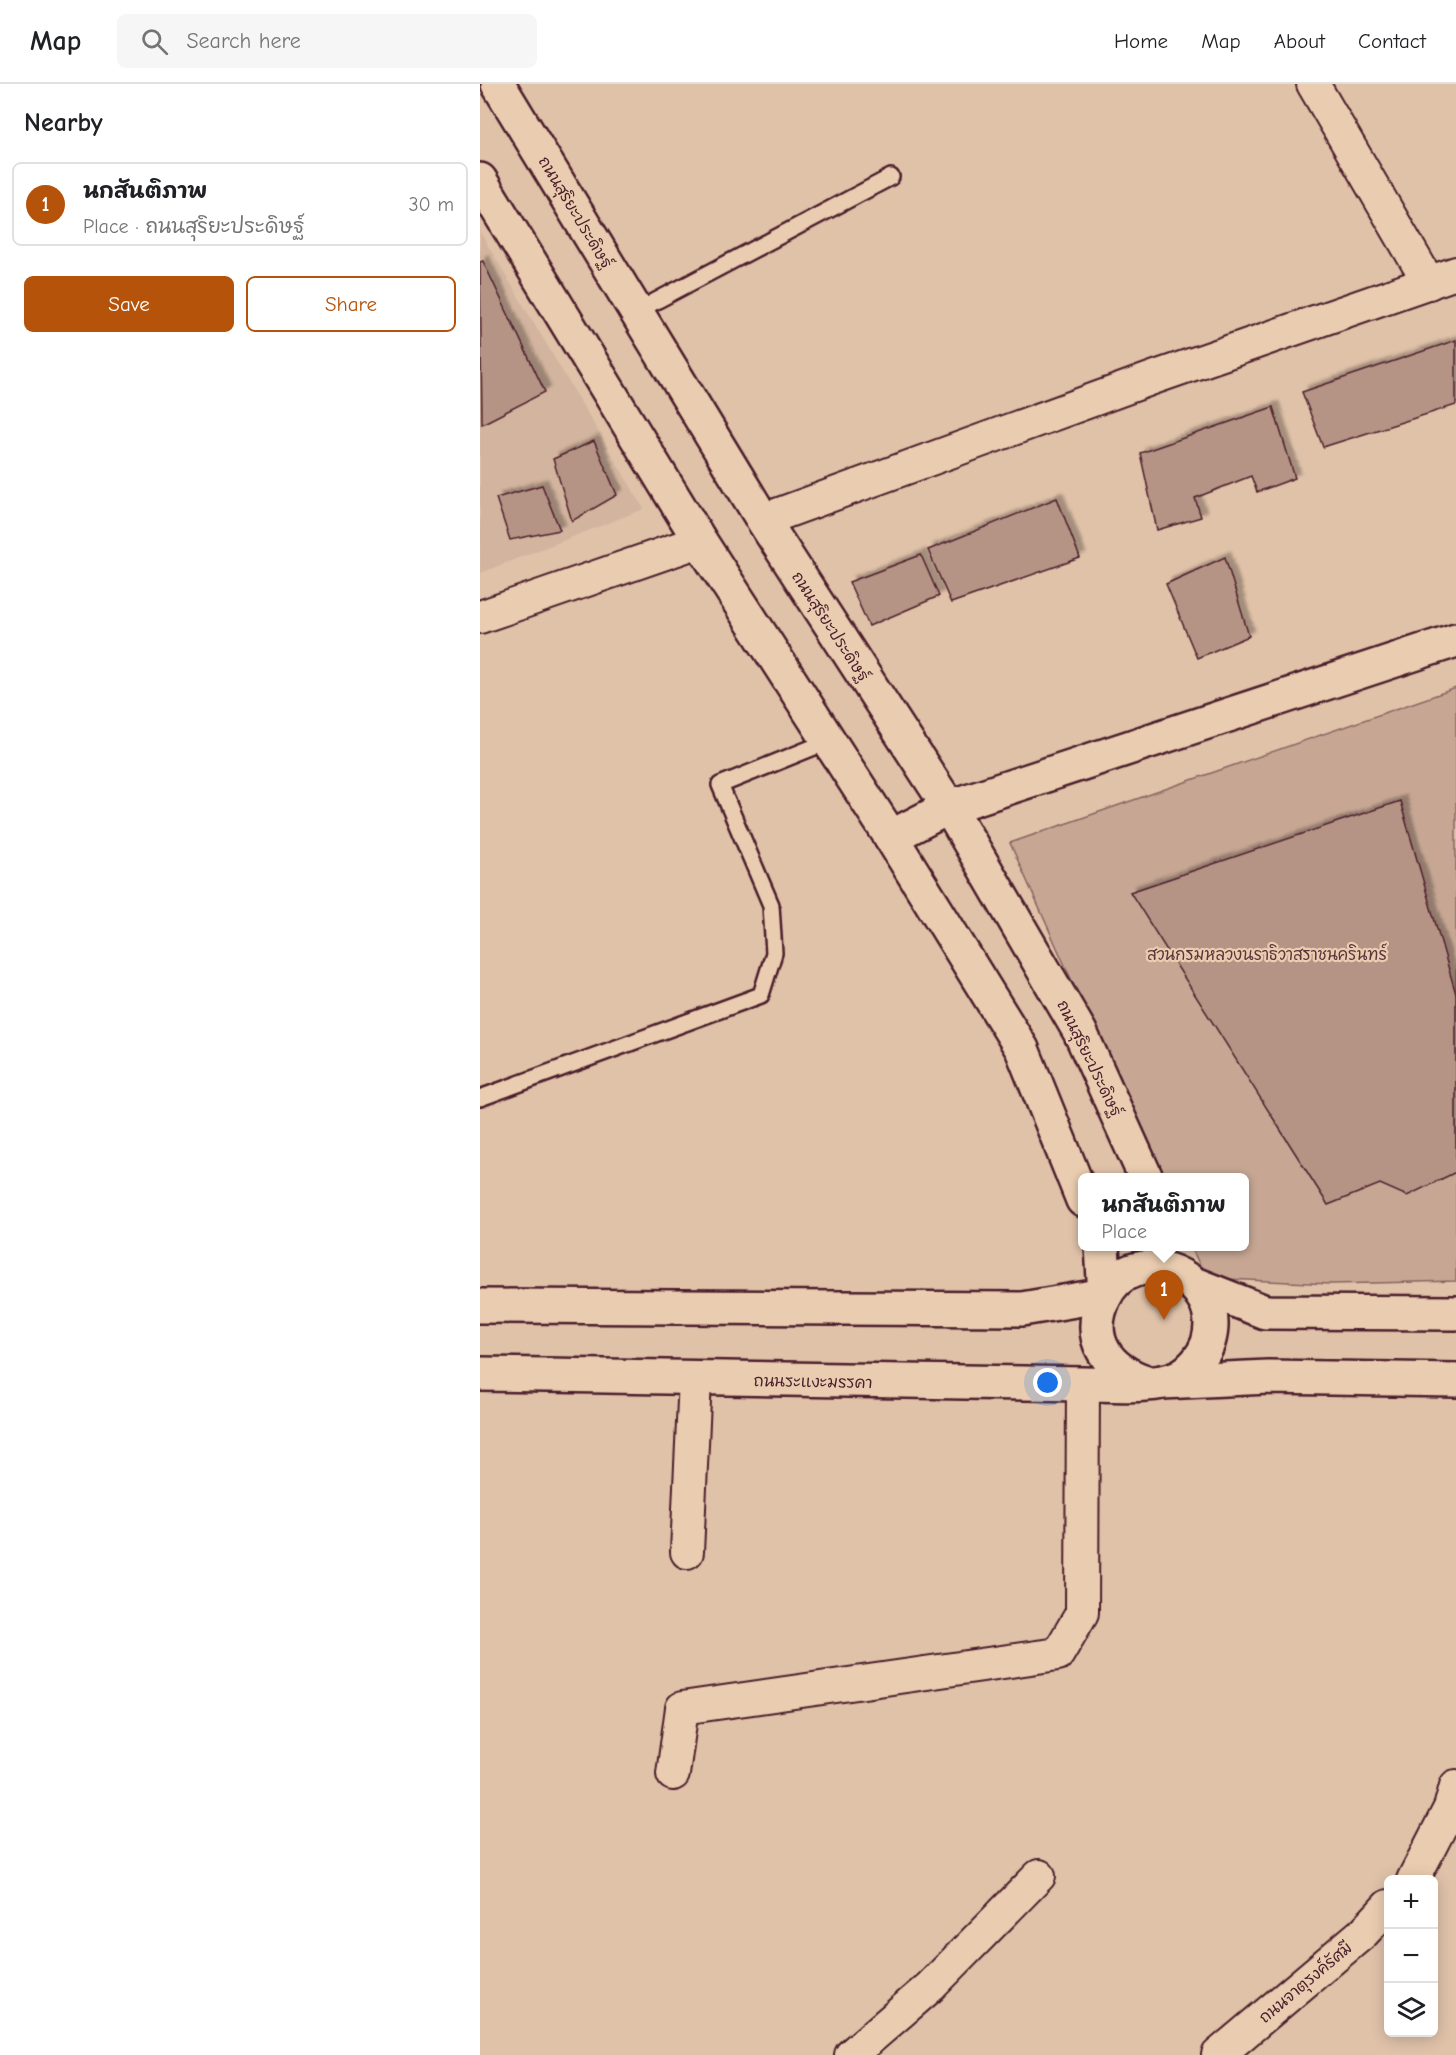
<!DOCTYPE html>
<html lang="en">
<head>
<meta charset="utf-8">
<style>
	:root { --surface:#fff; --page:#f6f6f6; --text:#202124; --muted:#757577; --line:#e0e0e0; --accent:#b45309 }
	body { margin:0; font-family:"Comic Neue","Playpen Sans Thai",sans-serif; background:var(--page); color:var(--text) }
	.controls { position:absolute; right:18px; bottom:18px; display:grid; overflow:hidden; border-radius:9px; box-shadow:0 3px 15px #0003 }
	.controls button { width:54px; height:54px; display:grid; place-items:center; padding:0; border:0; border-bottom:2px solid var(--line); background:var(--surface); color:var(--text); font:30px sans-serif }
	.you { position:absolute; left:568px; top:1299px; width:21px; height:21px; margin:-15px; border:4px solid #fff; border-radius:50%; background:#1a73e8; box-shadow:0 0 0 9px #1a73e833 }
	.badge { display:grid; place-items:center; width:39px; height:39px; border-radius:50%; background:var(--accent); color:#fff; font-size:20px; font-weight:700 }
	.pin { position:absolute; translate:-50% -50px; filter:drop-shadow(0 2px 3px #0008) }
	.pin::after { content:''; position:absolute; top:32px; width:21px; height:18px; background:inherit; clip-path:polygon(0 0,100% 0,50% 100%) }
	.popup { position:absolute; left:598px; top:1089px; width:171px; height:78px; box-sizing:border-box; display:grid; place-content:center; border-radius:9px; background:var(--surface); filter:drop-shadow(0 2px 4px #0005); font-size:20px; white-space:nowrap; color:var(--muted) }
	.popup b { font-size:22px; color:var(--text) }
	.popup::after { content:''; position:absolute; left:50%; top:100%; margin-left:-12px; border:12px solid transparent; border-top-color:var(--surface) }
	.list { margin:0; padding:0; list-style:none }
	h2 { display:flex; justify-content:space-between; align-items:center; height:78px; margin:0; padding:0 24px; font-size:26px }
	h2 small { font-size:20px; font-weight:400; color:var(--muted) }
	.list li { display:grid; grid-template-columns:39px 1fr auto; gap:18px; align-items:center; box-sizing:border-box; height:84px; margin:0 12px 12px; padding:0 12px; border:2px solid var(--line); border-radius:9px }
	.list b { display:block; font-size:22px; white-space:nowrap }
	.list p { margin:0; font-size:20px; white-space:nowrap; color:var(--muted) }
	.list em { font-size:20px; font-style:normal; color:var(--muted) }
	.actions { display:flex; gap:12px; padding:18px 24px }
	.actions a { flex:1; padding:14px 0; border:2px solid var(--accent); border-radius:9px; text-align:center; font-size:21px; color:var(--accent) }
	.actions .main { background:var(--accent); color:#fff }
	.icon { flex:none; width:33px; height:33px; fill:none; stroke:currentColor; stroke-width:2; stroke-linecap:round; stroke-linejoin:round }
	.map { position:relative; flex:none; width:976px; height:1971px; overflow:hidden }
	header { display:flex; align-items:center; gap:36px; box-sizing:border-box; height:84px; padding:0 30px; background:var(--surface); border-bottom:2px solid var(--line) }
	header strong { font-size:28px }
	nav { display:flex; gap:33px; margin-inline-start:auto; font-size:21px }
	.search { width:420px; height:54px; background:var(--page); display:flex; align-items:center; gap:15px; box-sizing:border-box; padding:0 21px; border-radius:9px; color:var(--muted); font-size:22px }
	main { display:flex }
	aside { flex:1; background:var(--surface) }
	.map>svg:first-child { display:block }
	.built { fill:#d3b49e }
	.green { fill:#c7a794; stroke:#886360; stroke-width:1.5 }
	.building { fill:#b69485; stroke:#4a1f2b; stroke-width:1.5; filter:url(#shadow) }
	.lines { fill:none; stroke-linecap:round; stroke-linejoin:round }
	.lane-casing { stroke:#4a1f2b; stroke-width:20 }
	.street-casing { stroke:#4a1f2b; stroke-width:36 }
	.secondary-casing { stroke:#4a1f2b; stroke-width:38 }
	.primary-casing { stroke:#4a1f2b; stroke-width:38 }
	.lane { stroke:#eacdb1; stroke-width:15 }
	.street { stroke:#eacdb1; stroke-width:32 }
	.secondary { stroke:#eacdb1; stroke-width:33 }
	.primary { stroke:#eacdb1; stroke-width:33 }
	.labels { text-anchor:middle; stroke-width:4.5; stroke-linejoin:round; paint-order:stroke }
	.street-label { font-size:16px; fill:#4a1f2b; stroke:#eacdb1 }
	.park-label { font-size:16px; fill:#5d333b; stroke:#eacdb1 }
</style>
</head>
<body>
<header>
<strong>Map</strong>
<div class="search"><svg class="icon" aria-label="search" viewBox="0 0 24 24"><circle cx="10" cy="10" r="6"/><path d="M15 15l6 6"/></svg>Search here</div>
<nav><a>Home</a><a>Map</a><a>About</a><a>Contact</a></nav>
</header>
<main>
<aside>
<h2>Nearby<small></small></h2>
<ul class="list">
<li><span class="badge">1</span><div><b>นกสันติภาพ</b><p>Place · ถนนสุริยะประดิษฐ์</p></div><em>30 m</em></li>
</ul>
<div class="actions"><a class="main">Save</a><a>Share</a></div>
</aside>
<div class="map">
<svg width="976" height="1971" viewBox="0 0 976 1971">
	<defs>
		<filter id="shadow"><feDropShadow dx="5.5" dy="-5.5" stdDeviation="1.5" flood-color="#0004"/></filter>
	</defs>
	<rect width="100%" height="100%" fill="#e0c2a9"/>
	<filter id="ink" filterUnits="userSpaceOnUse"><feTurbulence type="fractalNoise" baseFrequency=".0167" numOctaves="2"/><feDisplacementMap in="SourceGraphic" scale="12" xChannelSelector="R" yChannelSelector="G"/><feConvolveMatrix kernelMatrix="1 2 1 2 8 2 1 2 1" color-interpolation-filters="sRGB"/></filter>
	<g filter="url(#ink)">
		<polygon class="built" points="0,148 164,425 0,489"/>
		<polygon class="green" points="976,604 976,1197 851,1200 726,1194 711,1163 765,1162 765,1094 680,1093 530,759"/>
		<g class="building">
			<polygon points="3,177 65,308 2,340 0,178"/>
			<polygon points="976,256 976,321 843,363 822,308"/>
			<polygon points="793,323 815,394 777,408 771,392 715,414 721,433 677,446 660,369"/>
			<polygon points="114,357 137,411 92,437 73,375"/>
			<polygon points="62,401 80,446 30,456 16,414"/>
			<polygon points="577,414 600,474 471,519 448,466"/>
			<polygon points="441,471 459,512 389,542 369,498"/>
			<polygon points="745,473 769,552 717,574 686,500"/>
			<polygon points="920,717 976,910 976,1088 927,1112 900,1100 848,1121 650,808"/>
		</g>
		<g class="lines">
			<defs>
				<g id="lane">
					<polyline points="157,227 411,93"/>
					<polyline points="0,1014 281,911 294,869 291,821 240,701 349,657"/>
				</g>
				<g id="street">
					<polyline points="833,0 949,199"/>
					<polyline points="283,436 673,294 976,189"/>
					<polyline points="0,533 220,457"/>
					<polyline points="207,1468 215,1295"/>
					<polyline points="193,1690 202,1624 578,1570 602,1529 603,1300"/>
					<polyline points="933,1796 970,1724 976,1702"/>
					<polyline points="371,1971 451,1902 559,1792"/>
					<polyline points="738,1971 884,1848 908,1822"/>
				</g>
				<g id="secondary">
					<polyline points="469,723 976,556"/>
					<polyline points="714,1200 785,1228 976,1229"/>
					<polyline points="682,1298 788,1293 976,1296"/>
				</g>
				<g id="primary">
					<polyline points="18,0 283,436 469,723 600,948 666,1094"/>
					<polyline points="0,96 220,457 411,753 542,965 603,1116"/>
					<polyline points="411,753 469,723"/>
					<polyline points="0,1222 542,1225 625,1211 622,1162"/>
					<path d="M 0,1290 L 603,1300 C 629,1300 676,1304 699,1293 C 712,1286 723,1273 728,1259 C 749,1192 652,1153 624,1214 C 605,1255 627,1285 666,1298"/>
				</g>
			</defs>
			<use href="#lane" class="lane-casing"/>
			<use href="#street" class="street-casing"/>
			<use href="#secondary" class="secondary-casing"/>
			<use href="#primary" class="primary-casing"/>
			<use href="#lane" class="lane"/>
			<use href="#street" class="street"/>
			<use href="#secondary" class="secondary"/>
			<use href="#primary" class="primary"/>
		</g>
	</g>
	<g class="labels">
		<g class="street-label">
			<text transform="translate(96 128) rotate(59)" y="6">ถนนสุริยะประดิษฐ์</text>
			<text transform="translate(351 542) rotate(57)" y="6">ถนนสุริยะประดิษฐ์</text>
			<text transform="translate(610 974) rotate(64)" y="6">ถนนสุริยะประดิษฐ์</text>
			<text transform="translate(333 1297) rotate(1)" y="6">ถนนระแงะมรรคา</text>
			<text transform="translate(825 1898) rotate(-40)" y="6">ถนนจาตุรงค์รัศมี</text>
		</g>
		<g class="park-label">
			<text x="787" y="876">สวนกรมหลวงนราธิวาสราชนครินทร์</text>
		</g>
	</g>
</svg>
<div class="controls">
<button>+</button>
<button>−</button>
<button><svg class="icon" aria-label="layers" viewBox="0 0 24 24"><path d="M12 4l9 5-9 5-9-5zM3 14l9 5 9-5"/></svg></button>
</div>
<div class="you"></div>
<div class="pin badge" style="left:684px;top:1236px">1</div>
<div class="popup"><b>นกสันติภาพ</b>Place</div>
</div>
</main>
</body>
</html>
